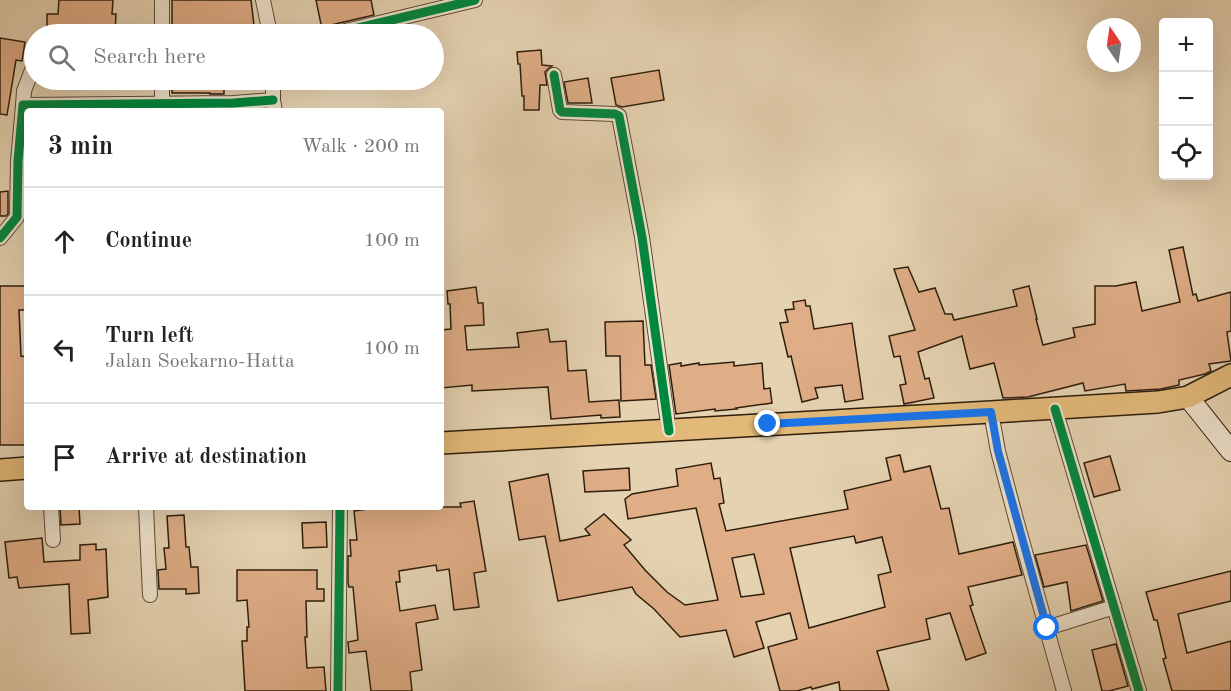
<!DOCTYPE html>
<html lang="en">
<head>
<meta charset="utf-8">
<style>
	:root { --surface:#fff; --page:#f2f2f2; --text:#222; --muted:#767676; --line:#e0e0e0 }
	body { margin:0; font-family:"Old Standard TT",serif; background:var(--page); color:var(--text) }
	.controls { position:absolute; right:18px; top:18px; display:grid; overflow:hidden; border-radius:6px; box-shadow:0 6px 24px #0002 }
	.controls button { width:54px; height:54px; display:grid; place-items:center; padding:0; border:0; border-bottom:2px solid var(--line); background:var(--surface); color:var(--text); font:30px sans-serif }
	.compass { position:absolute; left:1087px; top:18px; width:54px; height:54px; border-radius:50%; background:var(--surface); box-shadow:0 6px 24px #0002; rotate:347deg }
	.stop { position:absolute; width:18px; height:18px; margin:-14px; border:4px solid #1a73e8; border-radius:50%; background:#fff }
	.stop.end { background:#1a73e8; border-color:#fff; box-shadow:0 2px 6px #0008 }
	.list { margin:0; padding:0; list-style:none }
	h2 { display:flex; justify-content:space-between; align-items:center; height:78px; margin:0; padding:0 24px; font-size:26px }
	h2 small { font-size:20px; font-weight:400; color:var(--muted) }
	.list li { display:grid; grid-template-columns:39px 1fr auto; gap:18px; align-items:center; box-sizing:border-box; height:108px; padding:0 24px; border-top:2px solid var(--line) }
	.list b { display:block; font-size:22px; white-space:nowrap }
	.list p { margin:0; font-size:20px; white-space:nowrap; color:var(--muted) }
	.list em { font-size:20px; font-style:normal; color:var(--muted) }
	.icon { flex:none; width:33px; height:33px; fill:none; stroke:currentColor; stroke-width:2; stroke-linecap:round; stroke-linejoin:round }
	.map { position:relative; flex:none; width:1231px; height:691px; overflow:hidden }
	.search { position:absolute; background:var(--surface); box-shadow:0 6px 24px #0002; left:24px; top:24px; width:420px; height:66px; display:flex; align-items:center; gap:15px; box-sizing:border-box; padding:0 21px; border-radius:33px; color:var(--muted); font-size:22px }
	.panel { position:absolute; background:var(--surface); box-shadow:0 6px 24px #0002; left:24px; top:108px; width:420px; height:402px; border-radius:6px }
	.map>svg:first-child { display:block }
	.building { fill:#dfad86; stroke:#2e1e0c; stroke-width:1.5; fill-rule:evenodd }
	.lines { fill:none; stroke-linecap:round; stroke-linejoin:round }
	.street-casing { stroke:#5c4b35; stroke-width:16 }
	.secondary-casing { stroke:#2e1e0c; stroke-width:22 }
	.primary-casing { stroke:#2e1e0c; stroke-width:24 }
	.street { stroke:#eee2cc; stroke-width:14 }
	.secondary { stroke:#eee2cc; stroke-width:20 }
	.primary { stroke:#e2b978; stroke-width:21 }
	.cycleway-casing { stroke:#eee2cc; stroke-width:13 }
	.cycleway { stroke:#00873e; stroke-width:9 }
	.route { stroke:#1a73e8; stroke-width:8 }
</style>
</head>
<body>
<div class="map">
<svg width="1231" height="691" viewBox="0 0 1231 691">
	<rect width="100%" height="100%" fill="#e5d2b1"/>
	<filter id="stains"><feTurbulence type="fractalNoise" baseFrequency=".00333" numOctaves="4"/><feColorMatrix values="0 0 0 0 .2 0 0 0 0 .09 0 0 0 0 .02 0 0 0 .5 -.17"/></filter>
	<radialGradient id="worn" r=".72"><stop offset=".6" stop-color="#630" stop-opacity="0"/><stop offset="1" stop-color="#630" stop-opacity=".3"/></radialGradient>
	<g class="building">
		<polygon points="59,0 113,0 112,14 116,14 115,34 47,34 47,14 58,14"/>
		<polygon points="172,0 251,0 255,34 172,34"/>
		<polygon points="316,0 371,0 374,15 331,25 322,29"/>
		<polygon points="0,38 25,42 22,61 16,60 7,115 0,114"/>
		<polygon points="541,50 542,65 552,66 548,69 545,72 547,85 540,85 539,110 524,110 524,96 522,96 520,64 518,64 517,52"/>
		<polygon points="659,70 664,100 622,107 616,105 611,78"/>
		<polygon points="588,78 592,103 568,103 564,82"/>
		<polygon points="172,80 224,80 224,94 210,94 210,93 172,93"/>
		<polygon points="8,191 8,214 6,216 0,216 0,192"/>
		<polygon points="1183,247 1193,295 1196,294 1198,301 1231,292 1231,331 1227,332 1231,361 1209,364 1211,371 1205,374 1179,380 1179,385 1161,389 1126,391 1125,384 1085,391 1083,383 1028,397 1003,398 994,363 970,369 962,336 918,352 925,379 929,378 934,398 904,404 900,385 906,384 900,356 894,357 889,336 915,330 894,269 908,267 919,292 935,288 945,314 952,314 954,320 1017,306 1013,290 1029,286 1037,319 1036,319 1043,345 1075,337 1073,328 1095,324 1095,286 1116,286 1136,282 1142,311 1180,302 1169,250"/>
		<polygon points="0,286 27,286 27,310 19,310 21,356 27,357 27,445 0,445"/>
		<polygon points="476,287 478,303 483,303 484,325 465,326 467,350 519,347 517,333 548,329 550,342 566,341 568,371 586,370 589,402 619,400 620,417 601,418 601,415 551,419 548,387 472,391 472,385 441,388 441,330 451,329 450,304 448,304 447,291"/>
		<polygon points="805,300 806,306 810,306 814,329 852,323 863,399 845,402 842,385 815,388 818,398 802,402 791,356 788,357 780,323 788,322 785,310 794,309 793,302"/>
		<polygon points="643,321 645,365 651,365 656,399 621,401 620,356 606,356 605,322"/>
		<polygon points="734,362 734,366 762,363 764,389 770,388 772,403 736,408 737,409 715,411 715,409 676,414 669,365 681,363 681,366 699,363 699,365"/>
		<path d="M 900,455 L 904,472 L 930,466 L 941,509 L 949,508 L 959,554 L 1013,542 L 1022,575 L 968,587 L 973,605 L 970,606 L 986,653 L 966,660 L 950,613 L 926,619 L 930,639 L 877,651 L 889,691 L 840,691 L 839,682 L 812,689 L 811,687 L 797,691 L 780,691 L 768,647 L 797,639 L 790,613 L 756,622 L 764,648 L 734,657 L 726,630 L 680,637 L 654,609 L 636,594 L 632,587 L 558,601 L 545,536 L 519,540 L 509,482 L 548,474 L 560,541 L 590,535 L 585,529 L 604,514 L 631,540 L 624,545 L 645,570 L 667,592 L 685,605 L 718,600 L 696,508 L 628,519 L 625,499 L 632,494 L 678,486 L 676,469 L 711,463 L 714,479 L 720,478 L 724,503 L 719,504 L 726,531 L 848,509 L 844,491 L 891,480 L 886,458 ZM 854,536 L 856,543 L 882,537 L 891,572 L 878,575 L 885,607 L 809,628 L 790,548 ZM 754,554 L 764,594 L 741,597 L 732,558 Z"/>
		<polygon points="1110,456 1120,490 1094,497 1084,463"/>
		<polygon points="629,468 630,490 585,492 583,471"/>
		<polygon points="474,501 486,571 474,573 479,607 454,610 449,569 437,571 436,565 399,571 400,582 396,582 400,611 435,605 438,619 416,623 422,670 410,672 412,691 371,691 366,651 349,653 348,642 358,640 353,587 349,587 348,583 348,556 351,556 350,540 357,540 354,511 382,507 461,507 460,503"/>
		<polygon points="60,507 79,507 80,524 61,525"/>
		<polygon points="184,515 186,547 189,547 191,567 198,567 199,593 186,594 186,589 159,589 158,570 166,569 164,548 169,548 167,516"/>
		<polygon points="326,522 327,547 303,548 302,523"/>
		<polygon points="42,538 44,562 80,560 80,545 96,544 96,550 106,549 108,597 88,600 90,633 71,634 69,584 19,588 17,577 9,578 5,542"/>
		<polygon points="1086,545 1103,601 1071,611 1067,582 1044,587 1035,555"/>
		<polygon points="237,570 317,570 317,589 324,589 324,601 306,601 307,637 305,637 307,668 324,667 326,691 245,691 242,641 247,641 247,627 249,627 247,600 237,601"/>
		<polygon points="1231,571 1231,601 1178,614 1187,653 1231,641 1231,691 1172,691 1163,659 1166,658 1157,620 1154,620 1146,592"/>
		<polygon points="1116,644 1128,686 1109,691 1102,691 1092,650"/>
	</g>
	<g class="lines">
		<defs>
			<g id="street">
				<polyline points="263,0 270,34"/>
				<polyline points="162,34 162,0"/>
				<polyline points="333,34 475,0"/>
				<polyline points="554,75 560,110 562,112 615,114 619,116 642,237 669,431"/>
				<polyline points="162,80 162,103"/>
				<polyline points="273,80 273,100 275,111"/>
				<polyline points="23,105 24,91 32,70"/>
				<polyline points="0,238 17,217 18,161 23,105 234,103 273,100"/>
				<polyline points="1055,409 1139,691"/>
				<polyline points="991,412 998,451 1016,519 1064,691"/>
				<polyline points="51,507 53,540"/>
				<polyline points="146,507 150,595"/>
				<polyline points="1047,628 1114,607"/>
				<polyline points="338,691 340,507"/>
			</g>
			<polyline id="secondary" points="1188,397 1231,451"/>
			<g id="primary">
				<polyline points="441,443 991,412 1158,402 1188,397 1231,375"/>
				<polyline points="0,470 27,468"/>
			</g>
		</defs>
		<use href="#street" class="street-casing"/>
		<use href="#secondary" class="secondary-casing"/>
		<use href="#primary" class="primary-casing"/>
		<use href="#street" class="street"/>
		<use href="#secondary" class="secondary"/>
		<use href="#primary" class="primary"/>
		<defs>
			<g id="cycleway">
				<polyline points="333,34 475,0"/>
				<polyline points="554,75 560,110 562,112 615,114 619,116 642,237 669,431"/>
				<polyline points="0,238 17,217 18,161 23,105 234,103 273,100"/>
				<polyline points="1055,409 1139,691"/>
				<polyline points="338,691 340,507"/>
			</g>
		</defs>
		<use href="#cycleway" class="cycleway-casing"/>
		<use href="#cycleway" class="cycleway"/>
	</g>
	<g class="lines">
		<polyline class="route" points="768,424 991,412 998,451 1047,628"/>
	</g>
	<rect width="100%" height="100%" filter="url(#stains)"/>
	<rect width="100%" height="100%" fill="url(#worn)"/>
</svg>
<div class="controls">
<button>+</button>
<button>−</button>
<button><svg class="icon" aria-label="locate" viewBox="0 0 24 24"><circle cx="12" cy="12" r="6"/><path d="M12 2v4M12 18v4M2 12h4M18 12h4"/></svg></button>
</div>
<svg class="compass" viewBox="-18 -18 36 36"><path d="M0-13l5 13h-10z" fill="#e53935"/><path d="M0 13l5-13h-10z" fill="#767676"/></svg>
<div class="stop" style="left:1047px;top:628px"></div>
<div class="stop end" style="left:768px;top:424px"></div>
<div class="search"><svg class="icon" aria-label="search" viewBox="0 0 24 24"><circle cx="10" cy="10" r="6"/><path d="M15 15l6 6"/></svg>Search here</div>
<section class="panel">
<h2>3 min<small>Walk · 200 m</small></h2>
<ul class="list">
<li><svg class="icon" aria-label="ahead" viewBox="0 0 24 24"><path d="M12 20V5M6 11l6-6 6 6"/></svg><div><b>Continue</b></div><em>100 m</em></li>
<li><svg class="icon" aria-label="left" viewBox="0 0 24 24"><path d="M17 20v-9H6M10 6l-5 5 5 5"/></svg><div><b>Turn left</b><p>Jalan Soekarno-Hatta</p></div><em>100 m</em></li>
<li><svg class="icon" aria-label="arrive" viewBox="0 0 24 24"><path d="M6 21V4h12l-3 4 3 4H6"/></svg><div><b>Arrive at destination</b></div></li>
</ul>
</section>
</div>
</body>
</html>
